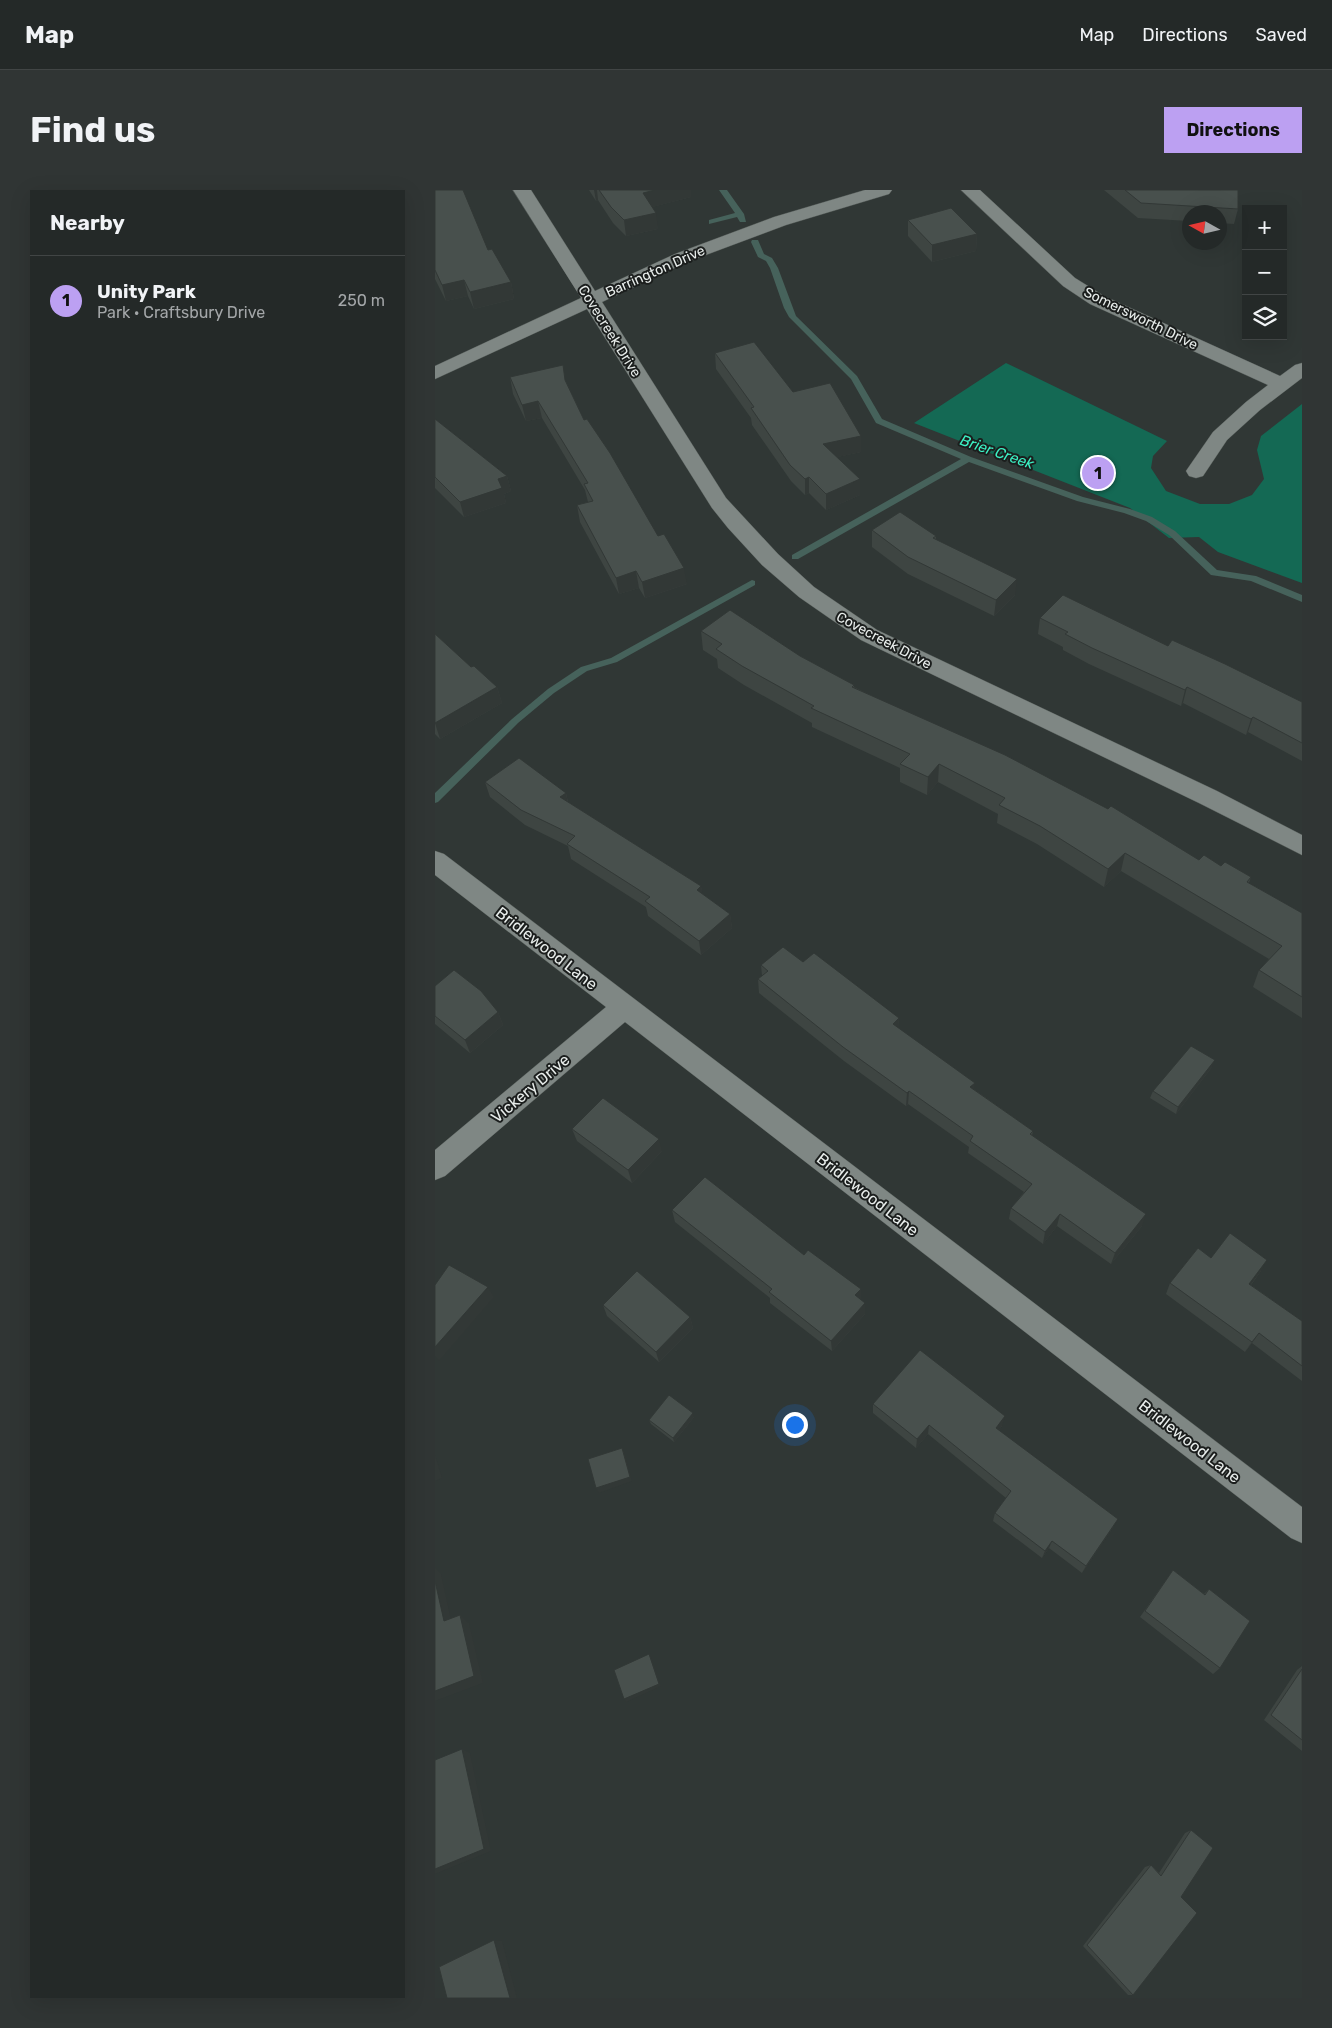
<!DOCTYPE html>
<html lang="en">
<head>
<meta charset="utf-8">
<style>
	:root { --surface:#242928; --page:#303534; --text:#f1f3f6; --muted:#a3a6a8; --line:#414545; --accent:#bca0f2 }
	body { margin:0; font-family:Rubik,sans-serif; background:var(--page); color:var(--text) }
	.controls { position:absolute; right:15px; top:15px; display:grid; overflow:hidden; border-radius:0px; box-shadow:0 5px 20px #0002 }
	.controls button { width:45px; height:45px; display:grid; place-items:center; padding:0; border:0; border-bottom:1px solid var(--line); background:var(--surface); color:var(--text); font:25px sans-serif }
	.compass { position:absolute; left:747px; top:15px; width:45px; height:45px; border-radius:50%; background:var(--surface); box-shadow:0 5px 20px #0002; rotate:278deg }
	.you { position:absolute; left:359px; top:1234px; width:18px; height:18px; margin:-12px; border:4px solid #fff; border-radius:50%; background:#1a73e8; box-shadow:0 0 0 8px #1a73e833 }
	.badge { display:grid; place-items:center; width:32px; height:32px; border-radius:50%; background:var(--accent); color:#111; font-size:16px; font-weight:700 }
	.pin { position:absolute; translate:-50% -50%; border:2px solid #fff; box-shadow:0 1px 5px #0006 }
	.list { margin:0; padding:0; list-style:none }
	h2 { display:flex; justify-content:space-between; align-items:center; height:65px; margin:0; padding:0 20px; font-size:21px }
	h2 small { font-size:16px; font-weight:400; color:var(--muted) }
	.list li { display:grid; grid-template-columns:32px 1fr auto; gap:15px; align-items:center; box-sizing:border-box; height:90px; padding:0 20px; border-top:1px solid var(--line) }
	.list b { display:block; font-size:19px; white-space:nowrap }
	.list p { margin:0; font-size:16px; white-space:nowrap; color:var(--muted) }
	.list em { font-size:16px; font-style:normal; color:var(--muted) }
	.icon { flex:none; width:28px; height:28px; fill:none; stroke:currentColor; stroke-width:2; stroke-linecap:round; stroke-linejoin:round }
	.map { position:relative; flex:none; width:867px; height:1808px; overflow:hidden; border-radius:0px }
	header { display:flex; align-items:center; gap:30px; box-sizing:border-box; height:70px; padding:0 25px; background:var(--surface); border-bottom:1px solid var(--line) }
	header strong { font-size:24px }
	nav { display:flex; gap:28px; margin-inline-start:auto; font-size:18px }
	.intro { display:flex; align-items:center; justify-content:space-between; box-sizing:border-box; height:120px; padding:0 30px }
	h1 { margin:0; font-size:35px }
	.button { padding:12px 22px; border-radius:0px; background:var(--accent); color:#111; font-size:18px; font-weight:700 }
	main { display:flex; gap:30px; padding:0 30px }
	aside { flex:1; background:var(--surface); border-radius:0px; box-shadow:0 5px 20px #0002 }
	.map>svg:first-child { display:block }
	.green { fill:#146954 }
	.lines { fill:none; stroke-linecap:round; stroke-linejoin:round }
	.stream { fill:#46625b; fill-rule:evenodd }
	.minor-casing { stroke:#4e5552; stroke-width:1 }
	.minor { fill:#7f8784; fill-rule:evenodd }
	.wall { fill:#3e4542 }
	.shaded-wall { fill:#323836 }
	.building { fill:#48504d; stroke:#323836 }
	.labels { text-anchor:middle; stroke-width:4; stroke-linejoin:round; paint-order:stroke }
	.far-street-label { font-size:14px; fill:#e8edeb; stroke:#1b1e1d }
	.far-water-label { font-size:15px; font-style:italic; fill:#3cf1c4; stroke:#1b1e1d }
	.street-label { font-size:16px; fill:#e8edeb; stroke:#1b1e1d }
</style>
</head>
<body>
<header>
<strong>Map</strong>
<nav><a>Map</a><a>Directions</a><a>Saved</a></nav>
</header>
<div class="intro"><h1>Find us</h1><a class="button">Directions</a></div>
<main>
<aside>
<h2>Nearby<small></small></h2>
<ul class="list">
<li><span class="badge">1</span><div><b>Unity Park</b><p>Park · Craftsbury Drive</p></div><em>250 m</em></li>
</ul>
</aside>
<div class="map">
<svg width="867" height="1808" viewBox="0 0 867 1808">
	<rect width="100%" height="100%" fill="#303735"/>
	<polygon class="green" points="571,173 732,251 718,266 716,278 731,301 765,314 794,314 817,305 829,289 822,260 826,246 867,214 867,393 783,362 764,347 734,348 695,318 479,233"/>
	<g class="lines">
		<g class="stream">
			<polygon points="284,0 292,0 309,24 311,32 305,32 302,27 274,34 274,30 300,23"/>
			<polygon points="317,50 323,50 329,64 337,68 343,78 361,126 422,186 447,229 536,267 648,307 695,319 717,327 740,341 782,380 821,386 867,405 867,412 816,391 776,385 734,345 711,331 689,323 642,311 534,272 363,369 357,369 357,365 526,269 441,233 416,189 354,127 349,118 335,78 331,71 323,67 316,52"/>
			<polygon points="317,390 320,391 320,395 182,472 152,481 119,503 83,533 3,612 0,613 0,603 77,529 113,499 146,477 176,468"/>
		</g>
		<defs>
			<g id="minor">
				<polygon points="78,0 96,0 160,101 240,64 339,27 430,0 457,0 454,4 351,35 252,72 167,112 291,308 343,364 379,397 442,440 782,601 867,645 867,665 764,613 426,450 364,407 327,375 293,338 277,318 152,119 0,189 0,176 146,108"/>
				<polygon points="526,0 545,0 640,88 669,106 845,186 860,175 867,173 867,188 825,220 792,250 768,286 761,288 754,286 751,281 778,242 811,212 833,195 655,114 628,96"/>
				<polygon points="0,661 9,664 867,1317 867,1353 856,1348 190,832 10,986 0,990 0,960 171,817 0,685"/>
			</g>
		</defs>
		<use href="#minor" class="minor-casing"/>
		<use href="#minor" class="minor"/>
	</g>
	<g class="wall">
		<polygon points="0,0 53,60 76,92 79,109 39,119 33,106 11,111 0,89"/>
		<polygon points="154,0 256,0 256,7 217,17 223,39 191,46 178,33 163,10 161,11"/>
		<polygon points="669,0 803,0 803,19 799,34 784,33 784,22 754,22 754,31 703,28"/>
		<polygon points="473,30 542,44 541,61 497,72 473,46"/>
		<polygon points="280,163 358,202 426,246 426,262 402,267 425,305 391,320 374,303 370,305 356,291 317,235 316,228 281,179"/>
		<polygon points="75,187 131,192 149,230 252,394 210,408 204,398 184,404 145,332 142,315 153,312 150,300 107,228 91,231 78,204"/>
		<polygon points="0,229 72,286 76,301 69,304 71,313 29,327 0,298"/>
		<polygon points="437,340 501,346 501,350 580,405 559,426 473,384 437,357"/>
		<polygon points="605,428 733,456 867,512 867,571 813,542 811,545 748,513 746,516 654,474 628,460 628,457 603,444"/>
		<polygon points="266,441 365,466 419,495 419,497 764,670 786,676 816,687 814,693 867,723 867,828 818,797 824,780 834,769 686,681 669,697 602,654 562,633 563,624 503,592 492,605 465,592 465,578 377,537 377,533 309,495 283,478 282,469 268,460"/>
		<polygon points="0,444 36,477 62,497 67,513 5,549 0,544"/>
		<polygon points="50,592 131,603 133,612 266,696 267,704 295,724 297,738 266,765 213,726 211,717 136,669 133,656 90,635 55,607"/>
		<polygon points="368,772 464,828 463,838 540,900 598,941 597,946 707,1036 676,1074 622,1036 608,1054 574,1029 576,1018 589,1002 533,963 534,957 473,914 471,916 409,871 324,803 323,789 327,786 326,775"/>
		<polygon points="0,796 63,822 68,835 35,863 0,834"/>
		<polygon points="777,877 741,924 715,908 718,901"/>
		<polygon points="137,939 227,961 197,993 142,951"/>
		<polygon points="237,1020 426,1110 430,1124 397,1161 335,1113 335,1108 240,1032"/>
		<polygon points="776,1068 826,1081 816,1095 867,1131 867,1191 817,1153 810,1162 731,1104 735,1093"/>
		<polygon points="168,1115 255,1127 258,1138 224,1172 172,1126"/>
		<polygon points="438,1214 567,1236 564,1240 679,1336 647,1383 614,1358 607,1368 558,1331 560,1323 571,1308 493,1244 481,1258 438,1223"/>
		<polygon points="259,1227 239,1252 216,1234 214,1230"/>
		<polygon points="738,1380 769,1404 774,1399 785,1478 778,1484 705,1427"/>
		<polygon points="867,1476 867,1561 829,1530 862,1480"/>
		<polygon points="756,1640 746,1707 698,1805 693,1805 648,1756 710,1677 716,1675 724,1683 750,1643"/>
	</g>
	<g class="shaded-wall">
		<polygon points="159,0 162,0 163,10 161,11"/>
		<polygon points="220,0 256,0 256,7 210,19 208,3"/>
		<polygon points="221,23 223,39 191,46 189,30"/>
		<polygon points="542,44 541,61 497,72 497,55"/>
		<polygon points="29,90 33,106 11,111 7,95"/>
		<polygon points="76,92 79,109 39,119 35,102"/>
		<polygon points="103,211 107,228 91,231 87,215"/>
		<polygon points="426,246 426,262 389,270 388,254"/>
		<polygon points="72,286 76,301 69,304 71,313 29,327 25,312 63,289"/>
		<polygon points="374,287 374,303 370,305 370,289"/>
		<polygon points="425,289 425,305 391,320 391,304"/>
		<polygon points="249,378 252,394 210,408 207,392"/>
		<polygon points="201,381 204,398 184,404 181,388"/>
		<polygon points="582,389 580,405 559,426 561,410"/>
		<polygon points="62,497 67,513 5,549 0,533"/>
		<polygon points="752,497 748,513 746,516 750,500"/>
		<polygon points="818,527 813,542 811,545 816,529"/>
		<polygon points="504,574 503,592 492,605 493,587"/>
		<polygon points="131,603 134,619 125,607"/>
		<polygon points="690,663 686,681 669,697 673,679"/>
		<polygon points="266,696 269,711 262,700"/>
		<polygon points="295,724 297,738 266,765 264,751"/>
		<polygon points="63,822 68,835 35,863 30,850"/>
		<polygon points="464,828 463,842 458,834"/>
		<polygon points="780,870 777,877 741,924 743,917"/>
		<polygon points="540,893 539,906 535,897"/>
		<polygon points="474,901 473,914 471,916 472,903"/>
		<polygon points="224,949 227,961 197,993 193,980"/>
		<polygon points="625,1024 622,1036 608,1054 610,1042"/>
		<polygon points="711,1024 707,1036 676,1074 680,1063"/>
		<polygon points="832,1070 826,1081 808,1105 814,1094"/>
		<polygon points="53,1097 59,1107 4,1171 0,1166 0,1157"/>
		<polygon points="426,1099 426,1110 420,1105"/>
		<polygon points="430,1113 430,1124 397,1161 396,1151"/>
		<polygon points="255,1127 258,1138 224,1172 221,1162"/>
		<polygon points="824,1143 817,1153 810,1162 817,1152"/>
		<polygon points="258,1223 259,1227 239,1252 238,1248"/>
		<polygon points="570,1226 567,1236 559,1247 561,1238"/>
		<polygon points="494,1235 493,1244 481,1258 482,1249"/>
		<polygon points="187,1258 189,1262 197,1291 164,1303 161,1298"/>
		<polygon points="0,1265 7,1288 0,1291"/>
		<polygon points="683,1329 679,1336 647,1383 651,1376"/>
		<polygon points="617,1351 614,1358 607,1368 610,1361"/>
		<polygon points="0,1378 6,1384 18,1439 9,1431 0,1391"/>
		<polygon points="25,1425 34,1433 48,1493 0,1511 0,1501"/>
		<polygon points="214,1464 216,1467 226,1496 191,1512 189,1509"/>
		<polygon points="27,1559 35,1563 56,1661 0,1684 0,1679"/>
		<polygon points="59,1750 67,1751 82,1808 75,1808"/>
	</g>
	<g class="building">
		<polygon points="0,0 28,0 53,60 57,59 76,92 35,102 29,90 7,95 0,80"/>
		<polygon points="164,0 220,0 208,3 221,23 189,30 176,17"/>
		<polygon points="690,0 803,0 803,19 706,13"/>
		<polygon points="516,18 542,44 497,55 473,30"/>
		<polygon points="319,152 358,202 395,193 426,246 388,254 425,289 391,304 374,287 370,289 355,275 316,218 319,217 280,163"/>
		<polygon points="128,175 130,190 149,230 152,229 175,263 223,346 229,344 249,378 207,392 201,381 181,388 142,315 158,311 149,294 153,293 103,211 87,215 75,187"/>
		<polygon points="0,229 72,286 63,289 67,298 25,312 0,287"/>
		<polygon points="465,322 501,346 498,348 582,389 561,410 473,367 437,340"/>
		<polygon points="628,405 733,456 737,450 790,474 867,512 867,553 818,527 816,529 752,497 750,500 657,458 630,444 633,442 605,428"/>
		<polygon points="295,420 365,466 419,495 417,497 570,565 673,619 676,616 764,670 769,665 786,676 790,672 816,687 812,692 867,723 867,807 824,780 847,756 690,663 673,679 605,636 564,615 570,608 504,574 493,587 465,574 475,564 376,518 379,516 307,476 281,459 287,454 266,441"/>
		<polygon points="0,444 36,477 39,476 62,497 0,533"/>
		<polygon points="84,568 131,603 125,607 266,696 262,700 295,724 264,751 210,711 215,707 132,654 140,646 86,620 50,592"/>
		<polygon points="348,757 368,772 379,763 464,828 458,834 540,893 535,897 598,941 595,944 711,1024 680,1063 625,1024 610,1042 576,1018 597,994 535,951 538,946 474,901 472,903 408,857 323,789 333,781 326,775"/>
		<polygon points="19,780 46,801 63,822 30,850 0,826 0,796"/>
		<polygon points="756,856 780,870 743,917 718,901"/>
		<polygon points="168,908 224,949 193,980 137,939"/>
		<polygon points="270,987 369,1065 373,1060 426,1099 420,1105 430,1113 396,1151 334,1102 337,1099 237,1020"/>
		<polygon points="795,1043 832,1070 814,1094 867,1131 867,1176 824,1143 817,1152 735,1093 763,1058 776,1068"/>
		<polygon points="14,1075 53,1097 0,1157 0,1095"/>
		<polygon points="202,1081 255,1127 221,1162 168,1115"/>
		<polygon points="485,1160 570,1226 561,1238 683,1329 651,1376 617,1351 610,1361 560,1323 576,1301 494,1235 482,1249 438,1214"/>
		<polygon points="234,1205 258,1223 238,1248 214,1230"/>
		<polygon points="187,1258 195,1287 161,1298 153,1269"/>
		<polygon points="738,1380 770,1405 774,1399 815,1431 785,1478 710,1421"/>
		<polygon points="0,1391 9,1431 25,1425 39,1486 0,1501"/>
		<polygon points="214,1464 224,1494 189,1509 179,1480"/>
		<polygon points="867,1479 867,1550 836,1525"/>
		<polygon points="27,1559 49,1659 0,1679 0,1570"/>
		<polygon points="756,1640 778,1658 746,1707 762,1723 698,1805 652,1755 716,1675 726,1686"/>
		<polygon points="59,1750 75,1808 12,1808 4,1777"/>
	</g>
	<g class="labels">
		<g class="far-street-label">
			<text transform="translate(220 81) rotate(-24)" y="5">Barrington Drive</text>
			<text transform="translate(706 128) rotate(26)" y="5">Somersworth Drive</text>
			<text transform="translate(175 141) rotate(58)" y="5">Covecreek Drive</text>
			<text transform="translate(449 450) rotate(28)" y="5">Covecreek Drive</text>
		</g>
		<g class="far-water-label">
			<text transform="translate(562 262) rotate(19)" y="5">Brier Creek</text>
		</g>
		<g class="street-label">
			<text transform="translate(112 758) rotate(38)" y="6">Bridlewood Lane</text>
			<text transform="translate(95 898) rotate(-40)" y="6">Vickery Drive</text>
			<text transform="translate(433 1004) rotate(38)" y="6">Bridlewood Lane</text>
			<text transform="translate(755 1251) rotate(38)" y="6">Bridlewood Lane</text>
		</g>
	</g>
</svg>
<div class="controls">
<button>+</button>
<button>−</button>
<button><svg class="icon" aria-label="layers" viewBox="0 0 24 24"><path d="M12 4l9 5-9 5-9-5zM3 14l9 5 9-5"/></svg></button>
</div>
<svg class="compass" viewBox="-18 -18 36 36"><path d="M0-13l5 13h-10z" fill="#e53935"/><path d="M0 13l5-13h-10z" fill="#a3a6a8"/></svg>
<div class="you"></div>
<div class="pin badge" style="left:663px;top:283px">1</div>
</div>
</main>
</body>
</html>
